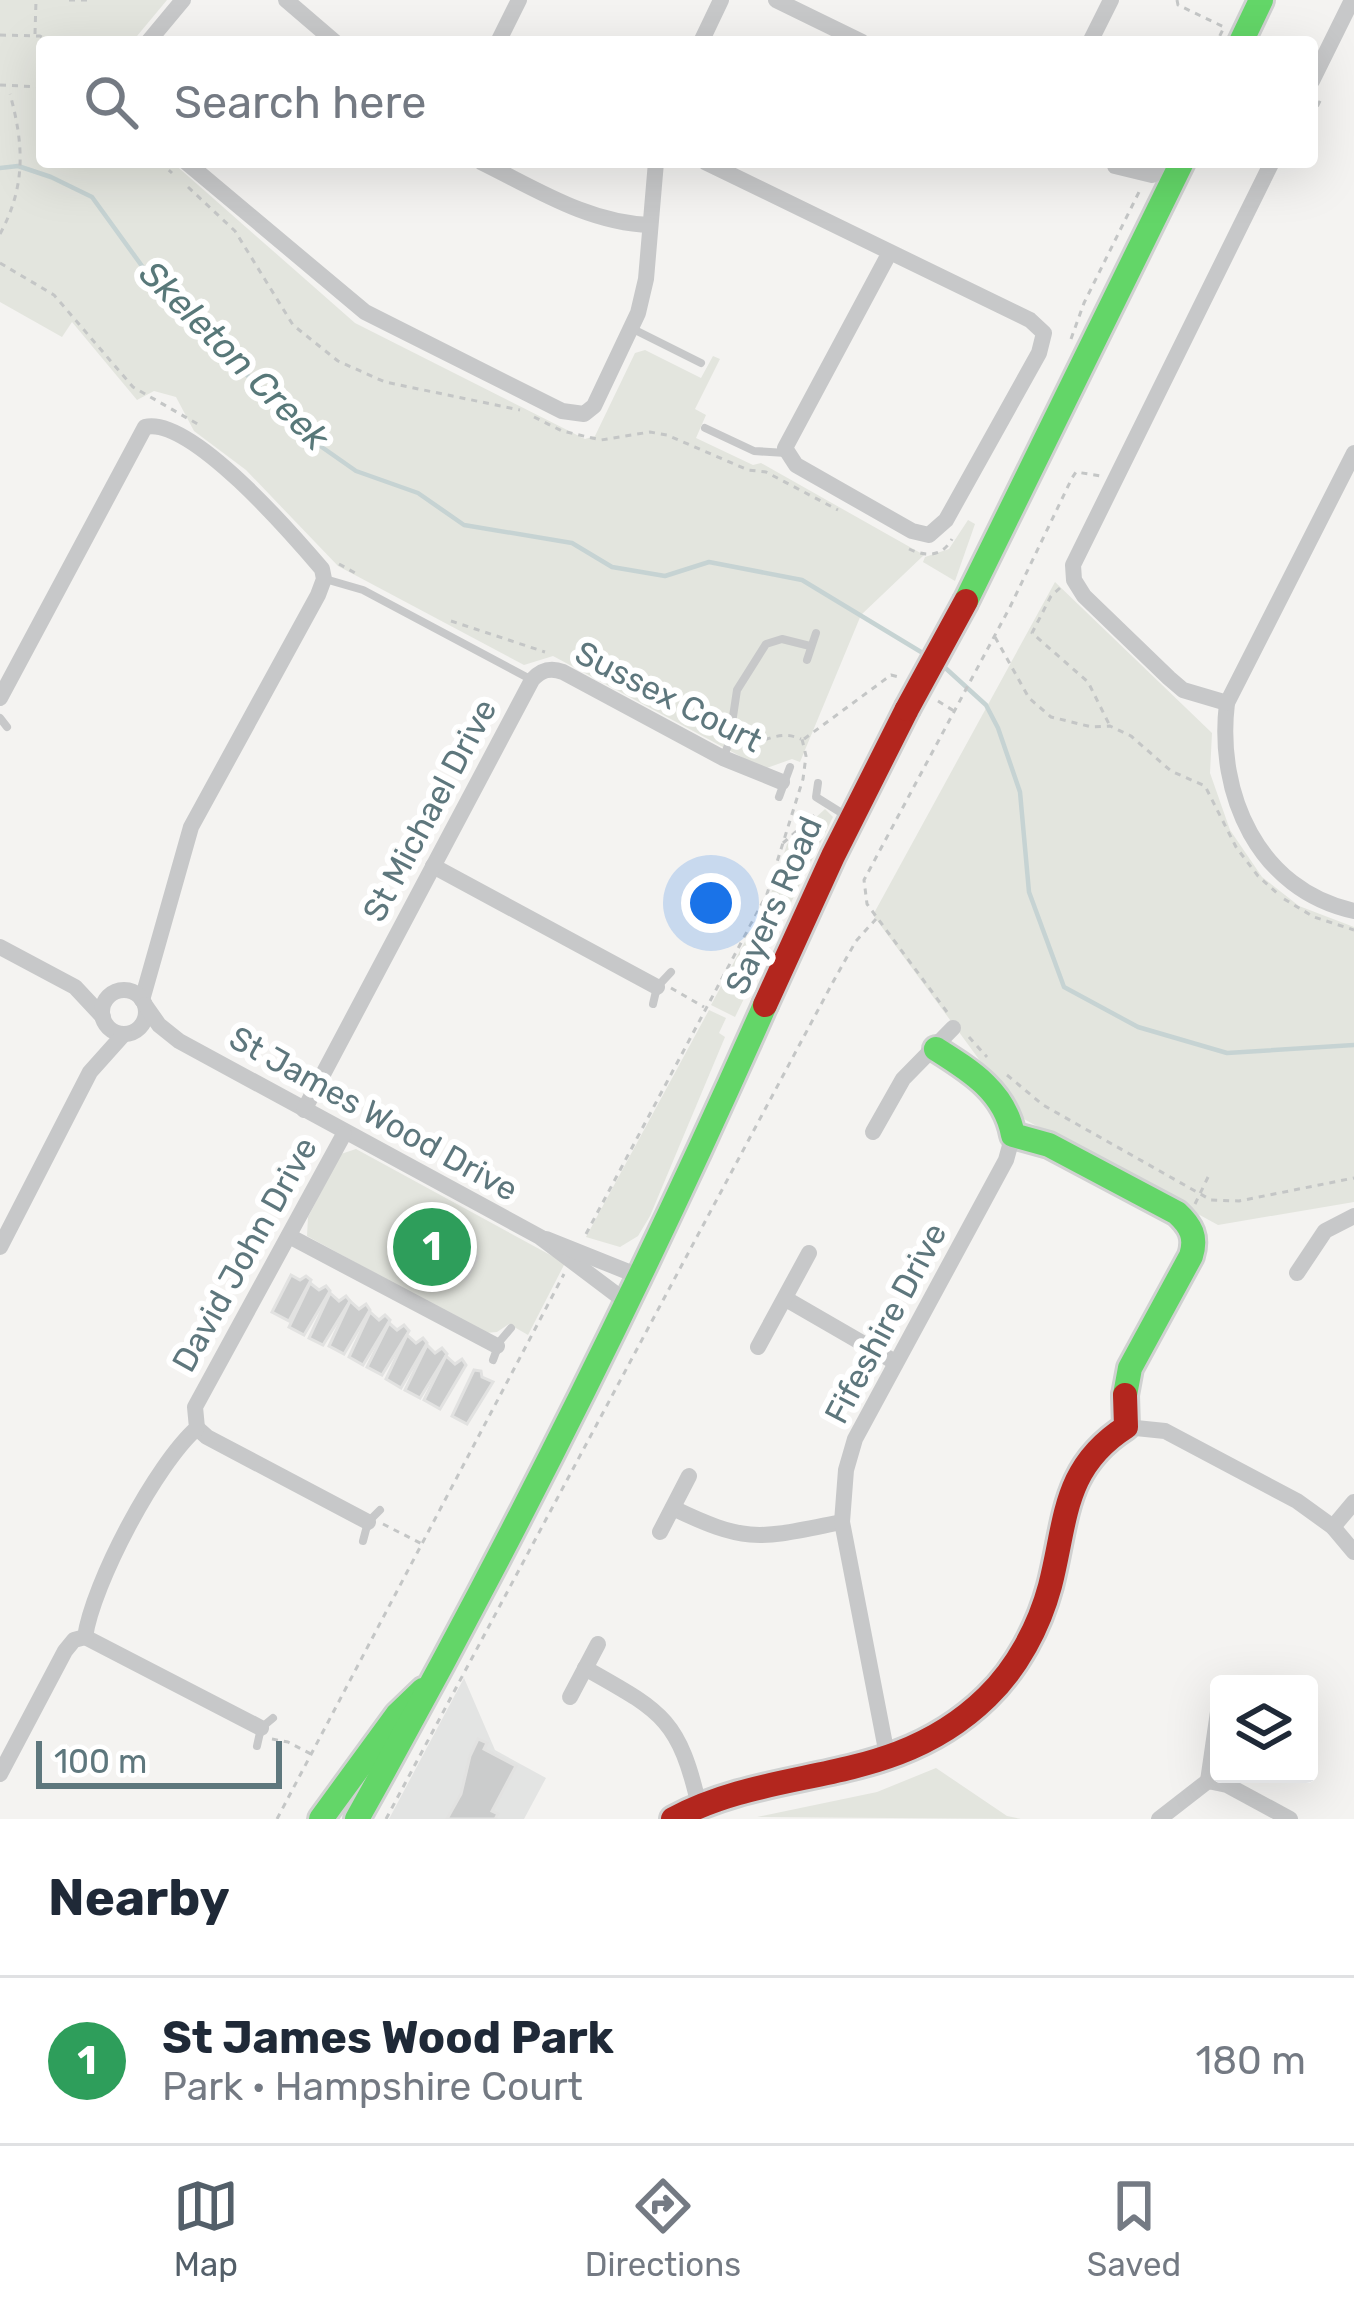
<!DOCTYPE html>
<html lang="en">
<head>
<meta charset="utf-8">
<style>
	:root { --surface:#fff; --page:#f2f2f3; --text:#1f2937; --muted:#747a83; --line:#e0e1e3; --accent:#535f69 }
	body { margin:0; font-family:Rubik,sans-serif; background:var(--page); color:var(--text) }
	.controls { position:absolute; right:36px; bottom:36px; display:grid; overflow:hidden; border-radius:12px; box-shadow:0 12px 48px #0002 }
	.controls button { width:108px; height:108px; display:grid; place-items:center; padding:0; border:0; border-bottom:3px solid var(--line); background:var(--surface); color:var(--text); font:60px sans-serif }
	.scale { position:absolute; left:36px; bottom:30px; width:246px; box-sizing:border-box; padding-left:12px; border:6px solid #5e777d; border-top:0; font-size:33px; line-height:42px; white-space:nowrap; color:#5e777d; -webkit-text-stroke:9px #fff; paint-order:stroke }
	.you { position:absolute; left:711px; top:903px; width:42px; height:42px; margin:-30px; border:9px solid #fff; border-radius:50%; background:#1a73e8; box-shadow:0 0 0 18px #1a73e833 }
	.badge { display:grid; place-items:center; width:78px; height:78px; border-radius:50%; background:var(--accent); color:#fff; font-size:39px; font-weight:700 }
	.pin { position:absolute; translate:-50% -50%; border:6px solid #fff; box-shadow:0 3px 12px #0006 }
	.list { margin:0; padding:0; list-style:none }
	h2 { display:flex; justify-content:space-between; align-items:center; height:156px; margin:0; padding:0 48px; font-size:51px }
	h2 small { font-size:39px; font-weight:400; color:var(--muted) }
	.list li { display:grid; grid-template-columns:78px 1fr auto; gap:36px; align-items:center; box-sizing:border-box; height:168px; padding:0 48px; border-top:3px solid var(--line) }
	.list b { display:block; font-size:45px; white-space:nowrap }
	.list p { margin:0; font-size:39px; white-space:nowrap; color:var(--muted) }
	.list em { font-size:39px; font-style:normal; color:var(--muted) }
	.icon { flex:none; width:66px; height:66px; fill:none; stroke:currentColor; stroke-width:2; stroke-linecap:round; stroke-linejoin:round }
	.map { position:relative; flex:none; width:1354px; height:1819px; overflow:hidden }
	.search { position:absolute; background:var(--surface); box-shadow:0 12px 48px #0002; left:36px; right:36px; top:36px; height:132px; display:flex; align-items:center; gap:30px; box-sizing:border-box; padding:0 42px; border-radius:12px; color:var(--muted); font-size:45px }
	.sheet { height:324px; background:var(--surface) }
	nav { display:flex; justify-content:space-around; align-items:center; box-sizing:border-box; height:168px; border-top:3px solid var(--line); background:var(--surface); font-size:33px; color:var(--muted) }
	nav a { display:grid; justify-items:center; gap:6px }
	nav .on { color:var(--accent) }
	.map>svg:first-child { display:block }
	.built { fill:#e3e4e3 }
	.green { fill:#e3e5de }
	.lines { fill:none; stroke-linecap:round; stroke-linejoin:round }
	.stream { stroke:#c6d3d3; stroke-width:4.5 }
	.building { fill:#cbcccc; stroke:#e2e2e1; stroke-width:3 }
	.fast-casing { stroke:#d0d1d1; stroke-width:30 }
	.jam-casing { stroke:#d0d1d1; stroke-width:30 }
	.path { stroke:#c4c6c6; stroke-width:3; stroke-dasharray:6 6; stroke-linecap:butt }
	.lane { stroke:#c7c8c9; stroke-width:8 }
	.street { stroke:#c7c8c9; stroke-width:16 }
	.fast { stroke:#63d668; stroke-width:24 }
	.jam { stroke:#b3261e; stroke-width:24 }
	.jam-bridge-casing { stroke:#d0d1d1; stroke-width:30; stroke-linecap:butt }
	.jam-bridge { stroke:#b3261e; stroke-width:24 }
	.labels { text-anchor:middle; stroke-width:12; stroke-linejoin:round; paint-order:stroke }
	.street-label { font-size:33px; fill:#5e777d; stroke:#fff }
	.water-label { font-size:36px; font-style:italic; fill:#587879; stroke:#fff }
</style>
</head>
<body>
<div class="map">
<svg width="1354" height="1819" viewBox="0 0 1354 1819">
	<rect width="100%" height="100%" fill="#f4f3f1"/>
	<polygon class="built" points="464,1678 495,1750 546,1778 524,1819 389,1819"/>
	<g class="green">
		<polygon points="0,0 167,0 132,42 42,42 42,162 172,162 355,323 585,439 595,436 635,353 645,350 701,378 713,356 720,359 695,409 706,415 696,438 753,465 761,463 924,555 861,615 800,762 792,759 764,769 553,656 524,665 338,566 246,470 194,431 176,397 154,391 137,400 72,322 62,337 0,302"/>
		<polygon points="968,520 975,524 955,581 923,562 925,557 949,549"/>
		<polygon points="1055,582 1212,733 1210,773 1230,830 1262,877 1299,906 1354,927 1354,1202 1218,1225 1022,1118 873,915"/>
		<polygon points="825,809 833,817 735,1017 711,1005 772,891 787,844"/>
		<polygon points="709,1010 726,1018 719,1033 725,1037 650,1216 638,1236 620,1247 586,1237"/>
		<polygon points="356,1149 565,1263 528,1335 509,1324 497,1332 485,1333 307,1236 308,1217 341,1154"/>
		<polygon points="936,1768 1007,1816 1021,1819 757,1817 877,1792"/>
	</g>
	<g class="lines">
		<g class="stream">
			<polyline points="0,168 18,166 51,177 92,197 155,284 199,319 232,360 316,443 356,471 418,493 464,525 572,543 612,567 665,576 709,562 802,580 926,655"/>
			<polyline points="941,664 986,705 998,728 1020,792 1029,892 1064,987 1138,1027 1227,1053 1354,1045"/>
		</g>
	</g>
	<g class="building">
		<polygon points="470,1252 478,1257 466,1279 458,1274"/>
		<polygon points="291,1275 300,1280 306,1276 311,1280 289,1321 272,1312"/>
		<polygon points="310,1283 319,1290 326,1286 330,1291 304,1335 289,1327"/>
		<polygon points="330,1293 339,1301 346,1296 350,1301 323,1345 309,1338"/>
		<polygon points="350,1301 359,1309 366,1304 370,1310 344,1354 329,1346"/>
		<polygon points="370,1312 379,1320 385,1315 390,1320 363,1365 349,1357"/>
		<polygon points="389,1323 397,1330 404,1325 409,1331 382,1375 367,1367"/>
		<polygon points="407,1335 416,1343 423,1338 427,1343 401,1388 386,1379"/>
		<polygon points="427,1345 435,1353 442,1348 447,1354 420,1398 405,1390"/>
		<polygon points="446,1356 455,1364 462,1359 466,1365 440,1409 424,1400"/>
		<polygon points="474,1370 481,1371 482,1377 493,1382 467,1424 452,1416"/>
		<polygon points="478,1739 487,1743 484,1749 516,1766 492,1811 498,1814 495,1819 447,1819 461,1794 470,1756"/>
	</g>
	<g class="lines">
		<defs>
			<g id="fast">
				<polyline points="1241,42 1261,0"/>
				<polyline points="966,601 1182,162"/>
				<path d="M 936,1049 C 971,1071 1005,1092 1013,1135 L 1049,1145 L 1177,1213 C 1191,1226 1197,1237 1191,1256 L 1130,1368 L 1125,1395"/>
				<polyline points="321,1819 397,1715 423,1690"/>
				<path d="M 357,1819 C 506,1553 642,1283 765,1005"/>
			</g>
			<g id="jam">
				<polyline points="765,1005 833,856 907,709"/>
				<path d="M 673,1819 C 777,1763 893,1789 987,1697 C 1017,1668 1039,1627 1050,1586 C 1067,1520 1062,1468 1126,1427 L 1125,1395"/>
			</g>
		</defs>
		<use href="#fast" class="fast-casing"/>
		<use href="#jam" class="jam-casing"/>
		<g class="path">
			<polyline points="69,0 91,0"/>
			<polyline points="1177,0 1178,5 1224,27 1217,42"/>
			<polyline points="35,34 36,0"/>
			<polyline points="0,35 40,36 50,42"/>
			<polyline points="0,85 42,87"/>
			<polyline points="1312,117 1322,97"/>
			<polyline points="160,162 172,173"/>
			<polyline points="188,187 235,231 293,325 338,361 385,382 520,410"/>
			<path d="M 0,234 C 26,186 24,145 10,94"/>
			<polyline points="0,263 54,295 133,387 201,426"/>
			<polyline points="1071,339 1084,303 1140,190"/>
			<polyline points="534,417 562,431 601,440 650,432 667,435 748,470 766,472 838,510"/>
			<path d="M 909,549 C 926,557 942,557 952,539"/>
			<polyline points="339,564 357,574"/>
			<polyline points="1060,588 1051,596 1032,633 1088,682 1110,726"/>
			<polyline points="451,621 545,652"/>
			<polyline points="995,637 1029,698 1051,717 1092,727 1110,726 1131,736 1171,771 1205,786 1236,847 1258,876 1277,893"/>
			<polyline points="938,701 954,711"/>
			<polyline points="804,739 891,675 899,677"/>
			<path d="M 742,747 C 764,743 778,729 801,739"/>
			<polyline points="783,843 816,814"/>
			<polyline points="1284,899 1314,917 1354,930"/>
			<polyline points="671,988 704,1007"/>
			<polyline points="947,1012 867,904 864,880 1010,607 1072,478 1076,472 1101,476"/>
			<polyline points="969,1037 987,1057"/>
			<polyline points="1007,1075 1043,1105 1211,1200 1239,1201 1354,1178"/>
			<polyline points="1195,1204 1210,1173"/>
			<polyline points="586,1234 767,894 803,779 806,756 802,739"/>
			<polyline points="383,1524 422,1544"/>
			<polyline points="272,1739 288,1742 311,1754"/>
			<polyline points="277,1819 564,1274"/>
			<polyline points="386,1819 833,982 856,941 876,919"/>
		</g>
		<g class="lane">
			<polyline points="633,329 701,363"/>
			<polyline points="705,428 754,451 786,453"/>
			<polyline points="325,579 363,590 532,680"/>
			<polyline points="807,660 816,633"/>
			<polyline points="0,718 7,727"/>
			<polyline points="723,758 729,743 737,690 766,644 782,639 810,646"/>
			<polyline points="818,783 816,797 848,817"/>
			<polyline points="779,797 790,767"/>
			<polyline points="653,1004 657,987 671,972"/>
			<polyline points="493,1360 500,1341 511,1328"/>
			<polyline points="363,1541 368,1522 380,1510"/>
			<polyline points="257,1746 261,1728 273,1718"/>
		</g>
		<g class="street">
			<polyline points="286,0 335,42"/>
			<polyline points="776,0 862,42"/>
			<polyline points="148,42 183,0"/>
			<polyline points="498,42 519,0"/>
			<polyline points="701,42 721,0"/>
			<polyline points="1090,42 1111,0"/>
			<polyline points="1312,81 1352,0"/>
			<polyline points="186,162 365,312 562,411 584,414 594,406 638,313 646,279 656,162"/>
			<path d="M 481,162 C 536,189 588,223 650,225"/>
			<polyline points="705,162 1030,320 1044,333 1039,353 946,520 929,535 912,531 796,465 785,448 890,252"/>
			<polyline points="1115,166 1152,175 1179,162"/>
			<path d="M 1354,453 L 1227,703 C 1216,794 1258,890 1354,911"/>
			<path d="M 0,698 L 145,427 C 190,415 293,535 322,569 L 324,579 L 318,595 L 191,827 L 142,1000"/>
			<polyline points="1227,703 1183,690 1169,678 1084,596 1074,580 1073,565 1272,162"/>
			<polyline points="433,866 657,987"/>
			<polyline points="0,947 75,987 103,1017"/>
			<circle cx="124" cy="1012" r="22"/>
			<polyline points="145,1005 159,1025 179,1041 540,1237 629,1304"/>
			<path d="M 304,1110 L 532,680 C 541,670 550,667 563,672 L 723,758 L 782,782"/>
			<polyline points="873,1132 903,1079 953,1028"/>
			<polyline points="289,1236 497,1346"/>
			<polyline points="546,1239 641,1277"/>
			<polyline points="0,1247 90,1072 124,1034"/>
			<polyline points="1297,1273 1325,1231 1354,1216"/>
			<polyline points="786,1299 895,1362"/>
			<polyline points="758,1347 809,1253"/>
			<polyline points="1126,1427 1165,1431 1297,1501 1333,1527 1354,1552"/>
			<polyline points="197,1428 207,1437 368,1522"/>
			<path d="M 673,1508 C 749,1545 761,1538 842,1522"/>
			<polyline points="1333,1527 1354,1502"/>
			<polyline points="660,1532 689,1476"/>
			<polyline points="85,1637 261,1728"/>
			<path d="M 585,1668 C 661,1711 679,1718 699,1806"/>
			<polyline points="570,1697 598,1644"/>
			<polyline points="888,1760 842,1522 846,1470 855,1439 1006,1160 1013,1135"/>
			<path d="M 0,1774 L 65,1651 L 74,1640 L 85,1637 C 93,1583 156,1464 197,1428 L 195,1407 L 344,1134"/>
			<polyline points="1208,1781 1219,1705"/>
			<polyline points="1159,1819 1208,1781 1227,1785 1290,1819"/>
		</g>
		<use href="#fast" class="fast"/>
		<use href="#jam" class="jam"/>
		<defs>
			<polyline id="jam-bridge" points="907,709 966,601"/>
		</defs>
		<use href="#jam-bridge" class="jam-bridge-casing"/>
		<use href="#jam-bridge" class="jam-bridge"/>
	</g>
	<g class="labels">
		<g class="street-label">
			<text transform="translate(669 696) rotate(27)" y="12">Sussex Court</text>
			<text transform="translate(429 810) rotate(-62)" y="12">St Michael Drive</text>
			<text transform="translate(773 905) rotate(-66)" y="12">Sayers Road</text>
			<text transform="translate(374 1113) rotate(29)" y="12">St James Wood Drive</text>
			<text transform="translate(244 1254) rotate(-61)" y="12">David John Drive</text>
			<text transform="translate(885 1323) rotate(-62)" y="12">Fifeshire Drive</text>
		</g>
		<g class="water-label">
			<text transform="translate(235 355) rotate(45)" y="13">Skeleton Creek</text>
		</g>
	</g>
</svg>
<div class="controls">
<button><svg class="icon" aria-label="layers" viewBox="0 0 24 24"><path d="M12 4l9 5-9 5-9-5zM3 14l9 5 9-5"/></svg></button>
</div>
<div class="scale">100 m</div>
<div class="you"></div>
<div class="pin badge" style="left:432px;top:1247px;background:#2e9e5b">1</div>
<div class="search"><svg class="icon" aria-label="search" viewBox="0 0 24 24"><circle cx="10" cy="10" r="6"/><path d="M15 15l6 6"/></svg>Search here</div>
</div>
<section class="sheet">
<h2>Nearby<small></small></h2>
<ul class="list">
<li><span class="badge" style="background:#2e9e5b">1</span><div><b>St James Wood Park</b><p>Park · Hampshire Court</p></div><em>180 m</em></li>
</ul>
</section>
<nav>
<a class="on"><svg class="icon" aria-label="map" viewBox="0 0 24 24"><path d="M3 6l6-2 6 2 6-2v14l-6 2-6-2-6 2zM9 4v14M15 6v14"/></svg>Map</a>
<a><svg class="icon" aria-label="directions" viewBox="0 0 24 24"><path d="M12 3l9 9-9 9-9-9zM9 14v-3h6M13 9l2 2-2 2"/></svg>Directions</a>
<a><svg class="icon" aria-label="saved" viewBox="0 0 24 24"><path d="M7 4h10v16l-5-4-5 4z"/></svg>Saved</a>
</nav>
</body>
</html>
